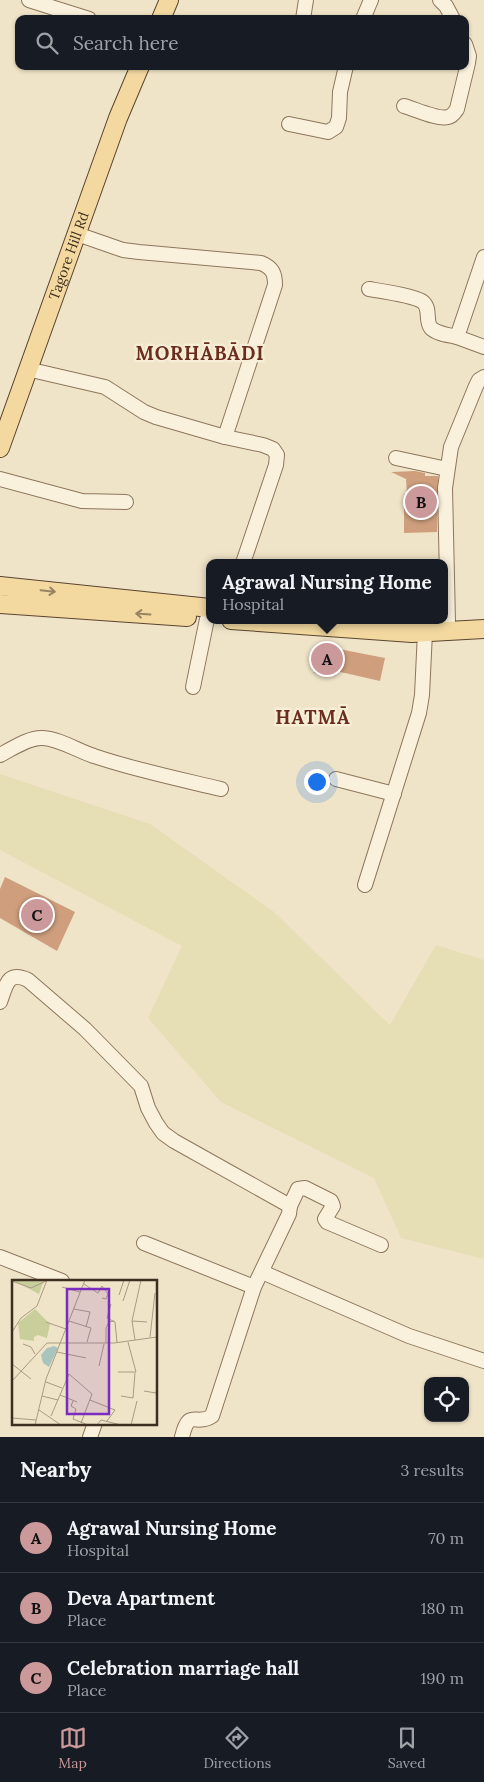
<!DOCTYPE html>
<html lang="en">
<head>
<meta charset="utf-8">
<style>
	:root { --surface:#171b24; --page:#242831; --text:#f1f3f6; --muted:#9ea1a6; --line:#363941; --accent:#cc999b }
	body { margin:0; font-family:Lora,serif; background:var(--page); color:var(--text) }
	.controls { position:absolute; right:15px; bottom:15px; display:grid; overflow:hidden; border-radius:10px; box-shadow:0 1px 4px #0004 }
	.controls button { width:45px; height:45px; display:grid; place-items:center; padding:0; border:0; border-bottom:1px solid var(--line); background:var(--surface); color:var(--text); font:25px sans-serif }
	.you { position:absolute; left:316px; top:781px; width:18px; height:18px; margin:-12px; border:4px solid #fff; border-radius:50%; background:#1a73e8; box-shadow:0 0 0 8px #1a73e833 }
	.badge { display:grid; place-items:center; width:32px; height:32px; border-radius:50%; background:var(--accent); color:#111; font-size:16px; font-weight:700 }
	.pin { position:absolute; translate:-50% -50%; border:2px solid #fff; box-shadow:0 1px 5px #0006 }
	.popup { position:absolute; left:206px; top:559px; width:242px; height:65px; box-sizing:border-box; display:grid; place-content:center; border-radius:10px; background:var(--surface); filter:drop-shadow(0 1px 4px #0005); font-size:16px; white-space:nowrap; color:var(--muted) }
	.popup b { font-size:19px; color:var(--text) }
	.popup::after { content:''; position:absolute; left:50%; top:100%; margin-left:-10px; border:10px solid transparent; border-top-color:var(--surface) }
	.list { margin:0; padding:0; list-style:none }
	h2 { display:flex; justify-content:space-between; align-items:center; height:65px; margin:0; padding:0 20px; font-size:21px }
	h2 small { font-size:16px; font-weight:400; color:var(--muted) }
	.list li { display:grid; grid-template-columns:32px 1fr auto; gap:15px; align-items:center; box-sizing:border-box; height:70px; padding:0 20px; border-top:1px solid var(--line) }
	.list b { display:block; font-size:19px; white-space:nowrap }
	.list p { margin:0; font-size:16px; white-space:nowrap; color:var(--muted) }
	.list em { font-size:16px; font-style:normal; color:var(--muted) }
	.icon { flex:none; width:28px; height:28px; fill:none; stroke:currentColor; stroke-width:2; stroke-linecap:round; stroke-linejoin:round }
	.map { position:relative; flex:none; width:484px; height:1437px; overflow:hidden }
	.search { position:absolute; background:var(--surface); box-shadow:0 1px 4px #0004; left:15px; right:15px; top:15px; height:55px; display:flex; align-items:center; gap:12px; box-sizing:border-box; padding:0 18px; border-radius:10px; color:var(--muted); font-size:19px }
	.sheet { height:275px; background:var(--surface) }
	nav { display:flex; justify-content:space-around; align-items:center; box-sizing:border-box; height:70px; border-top:1px solid var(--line); background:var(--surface); font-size:14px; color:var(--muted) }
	nav a { display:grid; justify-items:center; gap:2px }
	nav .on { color:var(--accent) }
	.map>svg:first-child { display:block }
	.farmland { fill:#e6deb5 }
	.building { fill:#cf9f7d }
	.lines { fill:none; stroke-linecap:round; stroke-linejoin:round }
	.minor-casing { stroke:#8d765c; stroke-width:16 }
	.major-casing { stroke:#5b4430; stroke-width:20 }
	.minor { stroke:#faf1dc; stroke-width:14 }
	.major { stroke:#f3d9a0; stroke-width:18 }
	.oneway { stroke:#988460 }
	.labels { text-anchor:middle; stroke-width:4.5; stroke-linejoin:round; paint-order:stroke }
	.street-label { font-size:14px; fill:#3d2e20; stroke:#f7eed8 }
	.district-label { font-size:19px; font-weight:bold; letter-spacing:1px; fill:#6b2e1e; stroke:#f7eed8 }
	.inset-road { fill:none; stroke:#a89b85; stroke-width:1 }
	.view { fill:#7b2cbf; fill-opacity:0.15; stroke:#7b2cbf; stroke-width:2.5 }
	.inset-edge { fill:none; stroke:#3d2e20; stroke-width:2.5 }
</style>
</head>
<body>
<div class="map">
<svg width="484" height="1437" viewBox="0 0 484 1437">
	<rect width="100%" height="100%" fill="#f0e4c8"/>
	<polygon class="farmland" points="0,774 150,824 274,912 390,1025 436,945 484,960 484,1259 401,1238 374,1178 221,1102 148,1018 182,946 0,850"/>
	<g class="building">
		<polygon points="415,471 425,473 425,476 438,476 437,532 404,533 404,494 407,494 406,479 391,472"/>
		<polygon points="318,646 344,650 385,658 380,681 336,671 335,676 314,673"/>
		<polygon points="5,877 75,912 57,951 0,918 0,889"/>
	</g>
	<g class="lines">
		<defs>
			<g id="minor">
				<polyline points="29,0 89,19"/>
				<polyline points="440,0 446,6 453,19"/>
				<polyline points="303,19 306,0"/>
				<polyline points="363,19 371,0"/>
				<path d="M 404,106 C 415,109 438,120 448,117 C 453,116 455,112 457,109 L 468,63 L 469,56 L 465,44"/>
				<polyline points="289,124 328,132 336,127 339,118 340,92 346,66"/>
				<path d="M 77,234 L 123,250 L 139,252 L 261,263 C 273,268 275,274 275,285 L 225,437"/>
				<polyline points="484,257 457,337 484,347"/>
				<path d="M 369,289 C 381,291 416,296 423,302 C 431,309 425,321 431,328 C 437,334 449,335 457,337"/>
				<polyline points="27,369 105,387 144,412 156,417 225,437 263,445 273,449 277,455 276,465 243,563"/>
				<polyline points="396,458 447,469"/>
				<polyline points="0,479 82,501 126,502"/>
				<polyline points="448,623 445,488 451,447 476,386 479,380 484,377"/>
				<polyline points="193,687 207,619"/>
				<path d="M 0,755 C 12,749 29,737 43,738 C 60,739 78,751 94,756 C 135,770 179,779 221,789"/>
				<polyline points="336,779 394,794"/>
				<polyline points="365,885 419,713 422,695 425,632"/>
				<path d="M 0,1002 C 6,986 7,970 28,980 L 85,1029 L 141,1086 L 148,1108 L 156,1123 L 163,1133 L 174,1141 L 290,1206 L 289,1214 L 254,1287 L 212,1416 C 196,1427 189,1407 182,1437"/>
				<polyline points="290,1206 298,1189 305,1188 331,1201 333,1206 325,1219 327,1222 381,1245"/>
				<polyline points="144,1243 254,1287"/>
				<polyline points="0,1257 62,1281"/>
				<polyline points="262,1272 409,1336 484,1361"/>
				<polyline points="90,1437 95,1423"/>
			</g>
			<g id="major">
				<polyline points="161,19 169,0"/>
				<path id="s1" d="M 0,448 L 118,118 L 140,66"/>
				<polyline points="0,586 210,608"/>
				<polyline points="0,604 187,617"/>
				<polyline points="231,620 412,633 484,629"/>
			</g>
		</defs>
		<use href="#minor" class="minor-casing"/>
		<use href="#major" class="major-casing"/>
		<use href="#minor" class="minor"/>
		<use href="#major" class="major"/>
	</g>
	<defs><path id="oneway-shaft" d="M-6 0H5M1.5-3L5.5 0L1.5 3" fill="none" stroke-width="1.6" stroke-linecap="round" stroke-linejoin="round" transform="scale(1.25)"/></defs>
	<g class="oneway">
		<use href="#oneway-shaft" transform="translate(48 591) rotate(6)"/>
		<use href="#oneway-shaft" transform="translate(143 614) rotate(-176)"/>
	</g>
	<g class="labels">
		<g class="street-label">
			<text dy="5" stroke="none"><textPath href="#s1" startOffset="204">Tagore Hill Rd</textPath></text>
		</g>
		<g class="district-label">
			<text x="200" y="360">MORHĀBĀDI</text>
			<text x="313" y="724">HATMĀ</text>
		</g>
	</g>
	<g transform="translate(12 1280)">
		<rect width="145" height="145" fill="#f0e4c8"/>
		<path d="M 0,0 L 32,0 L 27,14 ZM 23,29 L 38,44 L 35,58 L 26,55 L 22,57 L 22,61 L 8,59 L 6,43 Z" fill="#c9cf9b"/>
		<path d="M 42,66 L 46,68 L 37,87 L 31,83 L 29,75 L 35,68 Z" fill="#a9c4bc"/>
		<path class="inset-road" d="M 0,1 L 19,8 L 34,1M 72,4 L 86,13 L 90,6 L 96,14 L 94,19 L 90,18M 50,7 L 68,12M 107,15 L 112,0M 111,21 L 118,0M 99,24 L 95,38 L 103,42 L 105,62M 62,29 L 78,32 L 74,47M 57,41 L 79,48 L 75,62M 120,41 L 135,42M 34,42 L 54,49M 0,52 L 9,38 L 25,26 L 35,0M 138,57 L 143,13M 123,60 L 120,41 L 129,0M 94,63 L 94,48 L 97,42 L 102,41M 11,64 L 19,67 L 23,74M 45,72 L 74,78M 0,84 L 19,99M 87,86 L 92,64M 106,92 L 124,92 L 116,62M 0,101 L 35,63 L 102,63 L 145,57M 34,102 L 50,108M 132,111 L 144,113 L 145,107M 48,115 L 65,122M 30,116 L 46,120M 109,116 L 121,118 L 123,93M 78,120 L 103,130 L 95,141M 61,121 L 59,126 L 64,129 L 61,139 L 76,145M 27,130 L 49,145M 39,136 L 57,94 L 80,114 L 69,143M 0,138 L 24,140M 23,145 L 34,99 L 73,0M 85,145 L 89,140 L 109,145M 119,145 L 125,121"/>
		<path class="view" d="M 55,9 L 97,9 L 97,134 L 55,134 Z"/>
		<rect width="145" height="145" class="inset-edge"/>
	</g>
</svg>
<div class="controls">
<button><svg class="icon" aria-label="locate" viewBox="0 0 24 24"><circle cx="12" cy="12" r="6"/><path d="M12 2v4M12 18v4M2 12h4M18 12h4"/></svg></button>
</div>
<div class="you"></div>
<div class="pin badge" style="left:327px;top:659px">A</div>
<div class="popup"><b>Agrawal Nursing Home</b>Hospital</div>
<div class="pin badge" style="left:421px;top:502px">B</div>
<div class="pin badge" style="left:37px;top:915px">C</div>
<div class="search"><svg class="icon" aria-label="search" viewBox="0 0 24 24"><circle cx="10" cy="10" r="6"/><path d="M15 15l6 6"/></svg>Search here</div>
</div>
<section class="sheet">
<h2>Nearby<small>3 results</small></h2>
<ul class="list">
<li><span class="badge">A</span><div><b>Agrawal Nursing Home</b><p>Hospital</p></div><em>70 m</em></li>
<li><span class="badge">B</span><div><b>Deva Apartment</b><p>Place</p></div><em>180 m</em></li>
<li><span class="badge">C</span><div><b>Celebration marriage hall</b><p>Place</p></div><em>190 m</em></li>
</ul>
</section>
<nav>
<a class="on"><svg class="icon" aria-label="map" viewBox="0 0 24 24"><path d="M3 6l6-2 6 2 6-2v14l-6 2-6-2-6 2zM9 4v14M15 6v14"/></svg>Map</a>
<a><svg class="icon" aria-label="directions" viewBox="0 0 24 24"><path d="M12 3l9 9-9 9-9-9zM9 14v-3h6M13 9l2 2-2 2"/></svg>Directions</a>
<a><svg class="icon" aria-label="saved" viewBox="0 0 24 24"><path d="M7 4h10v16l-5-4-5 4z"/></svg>Saved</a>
</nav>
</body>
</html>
